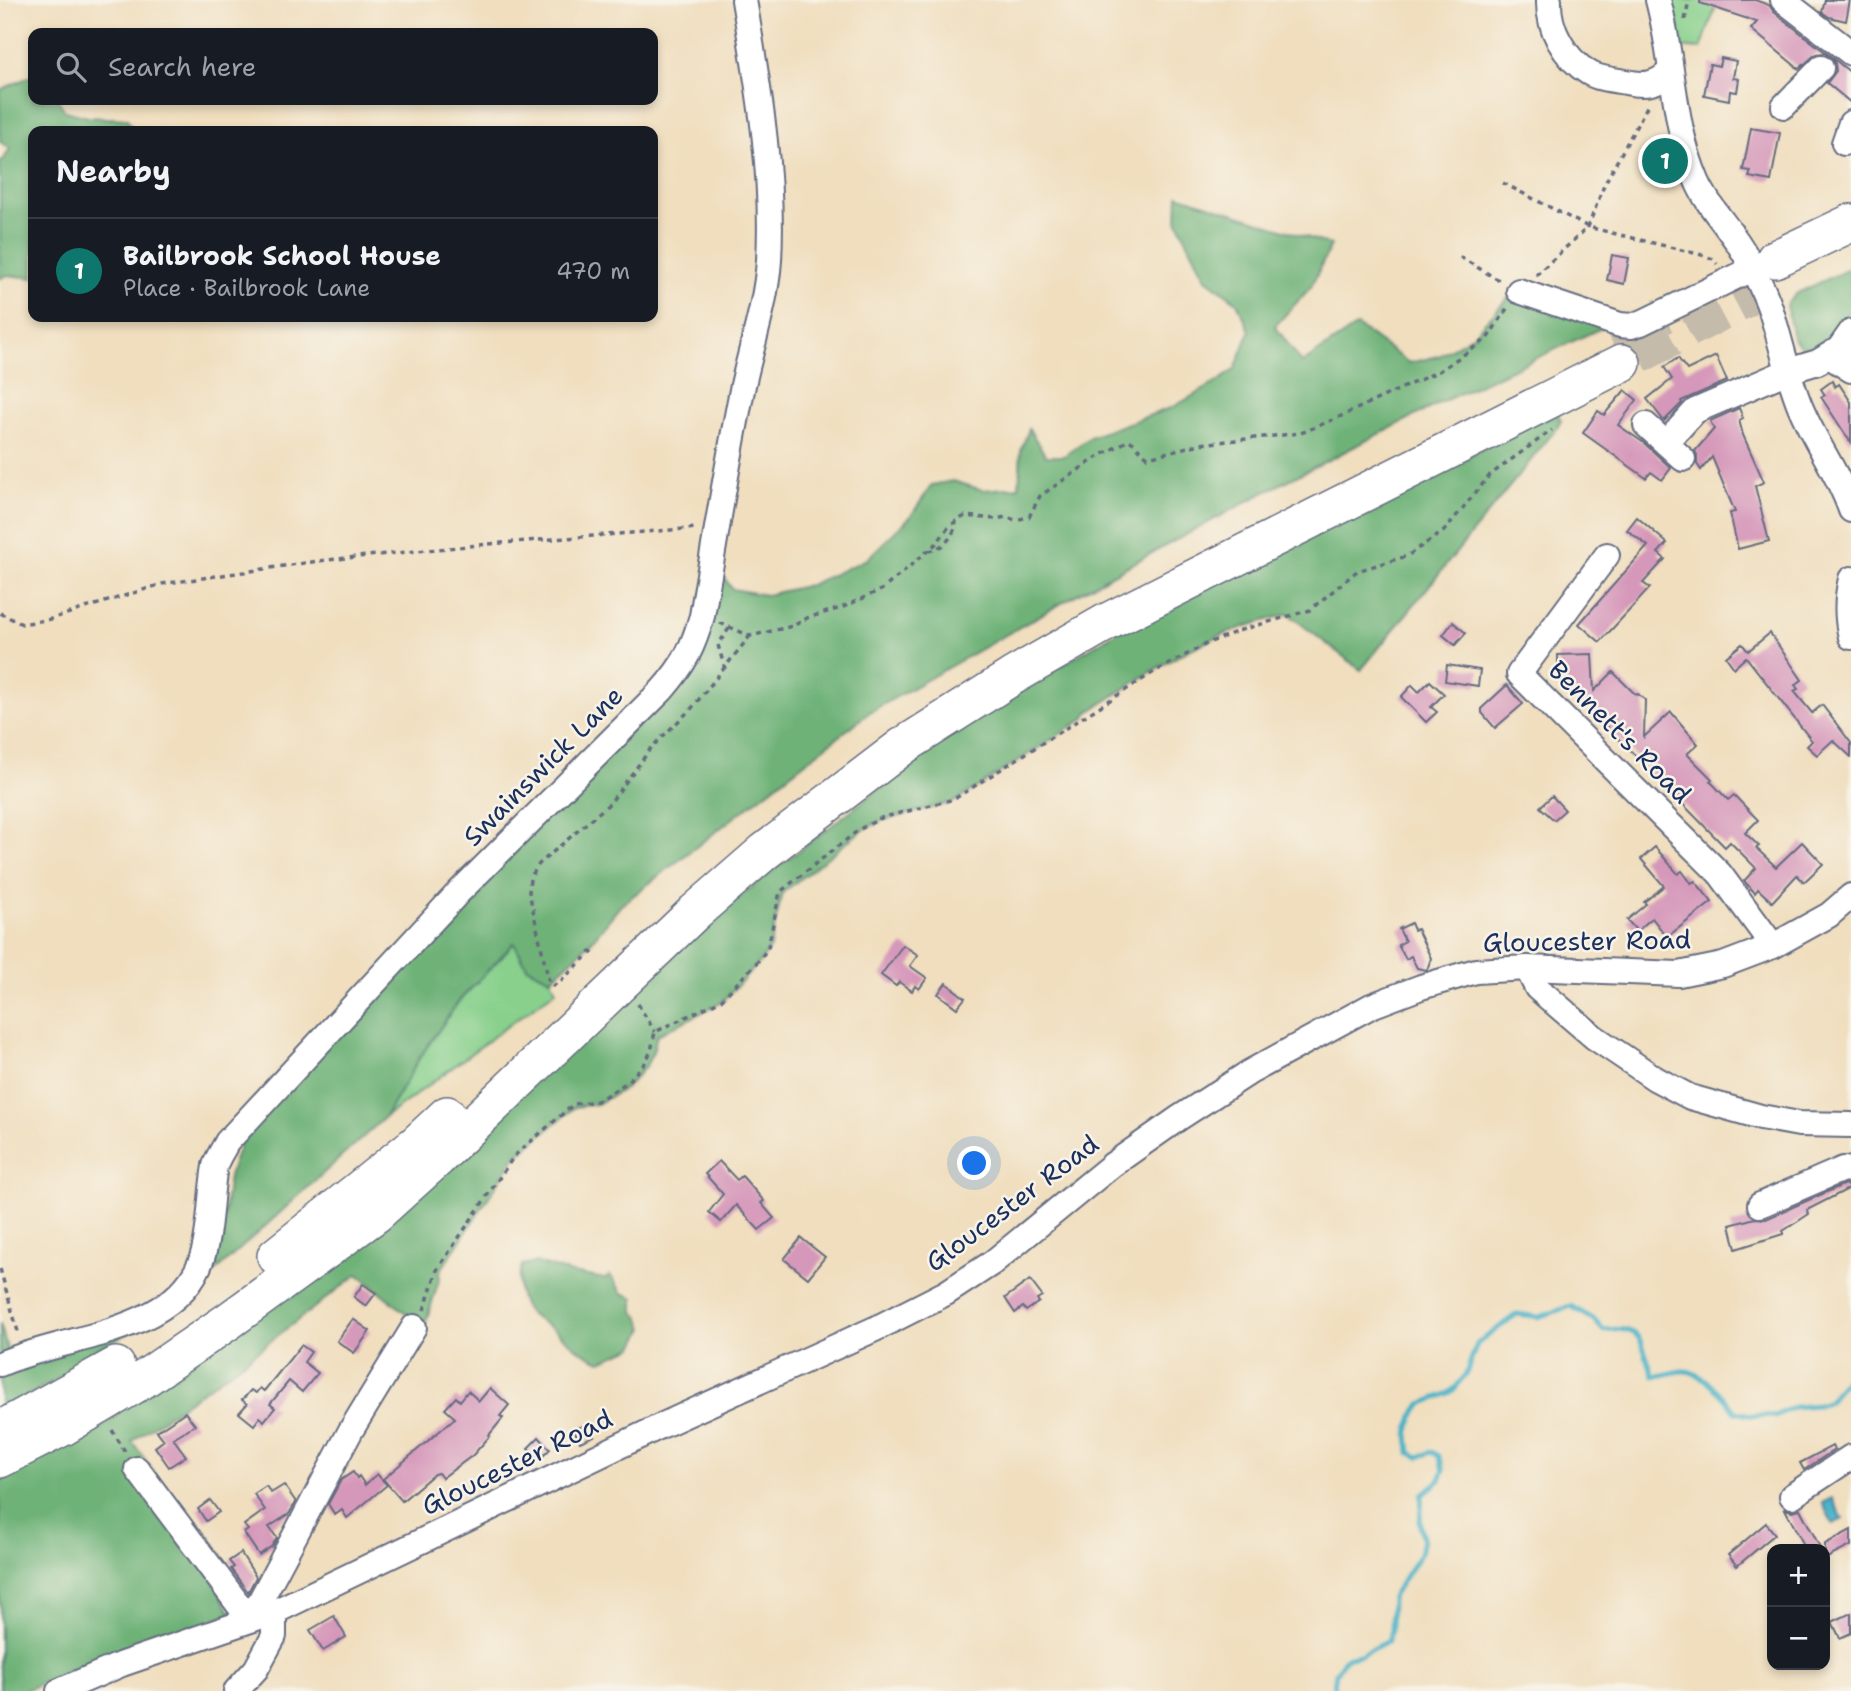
<!DOCTYPE html>
<html lang="en">
<head>
<meta charset="utf-8">
<style>
	:root { --surface:#171b24; --page:#20242c; --text:#f1f3f6; --muted:#9ea1a6; --line:#363941; --accent:#0f766e }
	body { margin:0; font-family:"Shantell Sans",sans-serif; background:var(--page); color:var(--text) }
	.controls { position:absolute; right:21px; bottom:21px; display:grid; overflow:hidden; border-radius:14px; box-shadow:0 4px 10px #0003 }
	.controls button { width:63px; height:63px; display:grid; place-items:center; padding:0; border:0; border-bottom:2px solid var(--line); background:var(--surface); color:var(--text); font:35px sans-serif }
	.you { position:absolute; left:975px; top:1164px; width:24px; height:24px; margin:-18px; border:5px solid #fff; border-radius:50%; background:#1a73e8; box-shadow:0 0 0 10px #1a73e833 }
	.badge { display:grid; place-items:center; width:46px; height:46px; border-radius:50%; background:var(--accent); color:#fff; font-size:23px; font-weight:700 }
	.pin { position:absolute; translate:-50% -50%; border:4px solid #fff; box-shadow:0 2px 7px #0006 }
	.list { margin:0; padding:0; list-style:none }
	h2 { display:flex; justify-content:space-between; align-items:center; height:91px; margin:0; padding:0 28px; font-size:30px }
	h2 small { font-size:23px; font-weight:400; color:var(--muted) }
	.list li { display:grid; grid-template-columns:46px 1fr auto; gap:21px; align-items:center; box-sizing:border-box; height:105px; padding:0 28px; border-top:2px solid var(--line) }
	.list b { display:block; font-size:26px; white-space:nowrap }
	.list p { margin:0; font-size:23px; white-space:nowrap; color:var(--muted) }
	.list em { font-size:23px; font-style:normal; color:var(--muted) }
	.icon { flex:none; width:38px; height:38px; fill:none; stroke:currentColor; stroke-width:2; stroke-linecap:round; stroke-linejoin:round }
	.map { position:relative; flex:none; width:1851px; height:1691px; overflow:hidden }
	.search { position:absolute; background:var(--surface); box-shadow:0 4px 10px #0003; left:28px; top:28px; width:630px; height:77px; display:flex; align-items:center; gap:18px; box-sizing:border-box; padding:0 24px; border-radius:14px; color:var(--muted); font-size:26px }
	.panel { position:absolute; background:var(--surface); box-shadow:0 4px 10px #0003; left:28px; top:126px; width:630px; height:196px; border-radius:14px }
	.map>svg:first-child { display:block }
	.green { fill:#88d08c; stroke:#528075; stroke-width:2 }
	.forest { fill:#6eb278; stroke:#44706b; stroke-width:2 }
	.water { fill:#49b2c7; stroke:#327092; stroke-width:2 }
	.lines { fill:none; stroke-linecap:round; stroke-linejoin:round }
	.stream { stroke:#49b2c7; stroke-width:5 }
	.building { fill:#d698ba }
	.highway-tunnel { stroke:#c5bbab; stroke-width:37; stroke-dasharray:37 18; stroke-linecap:butt }
	.minor-casing { stroke:#666c80; stroke-width:28 }
	.highway-casing { stroke:#666c80; stroke-width:40 }
	.path { stroke:#666c80; stroke-width:3.5; stroke-dasharray:5 5; stroke-linecap:butt }
	.minor { stroke:#fff; stroke-width:24 }
	.highway { stroke:#fff; stroke-width:37 }
	.labels { text-anchor:middle; stroke-width:5; stroke-linejoin:round; paint-order:stroke }
	.street-label { font-size:26px; fill:#1b2f5e; stroke:#f7f3e8 }
</style>
</head>
<body>
<div class="map">
<svg width="1851" height="1691" viewBox="0 0 1851 1691">
	<rect width="100%" height="100%" fill="#f7f3e8"/>
	<filter id="ink" filterUnits="userSpaceOnUse"><feTurbulence type="fractalNoise" baseFrequency=".0143" numOctaves="2"/><feDisplacementMap in="SourceGraphic" scale="14" xChannelSelector="R" yChannelSelector="G"/><feConvolveMatrix kernelMatrix="1 2 1 2 8 2 1 2 1" color-interpolation-filters="sRGB"/></filter>
	<filter id="wash" filterUnits="userSpaceOnUse"><feTurbulence type="fractalNoise" baseFrequency=".00686" numOctaves="4" result="noise"/><feDisplacementMap in="SourceGraphic" scale="28" xChannelSelector="R" yChannelSelector="G"/><feGaussianBlur stdDeviation="1.57" result="paint"/><feColorMatrix in="noise" values="0 0 0 0 0 0 0 0 0 0 0 0 0 0 0 0 0 1.4 0 .05"/><feComposite in="paint" operator="in"/></filter>
	<g filter="url(#wash)">
		<rect width="100%" height="100%" fill="#f0debe"/>
		<g class="green">
			<polygon points="1663,0 1718,0 1701,49 1674,47"/>
			<path d="M 514,943 L 527,967 L 551,979 L 556,991 C 498,1031 443,1076 385,1117 L 420,1057 L 459,1001 Z"/>
		</g>
		<g class="forest">
			<polygon points="29,77 33,78 33,100 58,100 65,111 88,117 127,119 134,131 33,131 33,278 6,275 0,279 0,161 3,161 10,148 0,142 0,90"/>
			<polygon points="1178,195 1331,245 1311,287 1275,326 1302,363 1357,326 1409,363 1439,356 1472,336 1511,295 1606,326 1446,400 1263,493 1104,579 870,712 620,906 590,943 551,979 527,967 514,943 459,1001 420,1057 385,1117 205,1281 224,1214 229,1176 242,1137 378,983 666,696 711,582 722,574 732,589 766,595 810,585 867,559 910,517 932,485 953,481 983,490 1019,487 1021,450 1029,429 1046,456 1064,456 1090,437 1173,407 1219,381 1235,369 1250,331 1237,302 1206,279 1177,220"/>
			<path d="M 1851,268 C 1851,281 1851,296 1851,309 C 1847,329 1825,353 1803,350 L 1793,337 L 1786,305 L 1797,293 Z"/>
			<path d="M 1557,412 L 1561,421 L 1557,428 L 1361,670 L 1288,614 C 1261,622 1235,628 1210,640 C 1167,659 1127,688 1087,713 L 1085,718 L 954,802 L 881,821 L 861,831 L 782,893 L 770,947 L 762,960 L 721,1003 L 657,1035 L 653,1052 L 646,1066 L 626,1088 L 597,1104 L 575,1107 L 515,1157 L 439,1273 L 440,1277 L 424,1328 L 358,1274 L 238,1366 L 132,1441 L 155,1474 L 231,1613 L 90,1662 L 24,1691 L 0,1691 L 0,1481 L 100,1427 L 725,908 L 902,771 L 901,764 L 1120,630 Z"/>
			<path d="M 537,1263 L 572,1273 L 605,1279 L 610,1275 L 622,1293 L 634,1298 L 634,1312 L 639,1316 L 644,1328 L 634,1347 L 601,1361 C 581,1354 572,1344 556,1331 C 548,1324 535,1320 528,1312 C 517,1300 517,1280 522,1265 Z"/>
			<polygon points="149,1322 90,1353 92,1361 0,1410 0,1323 10,1359"/>
		</g>
		<polygon class="water" points="1832,1498 1843,1519 1833,1524 1822,1503"/>
		<g class="lines">
			<path class="stream" d="M 1333,1691 L 1336,1673 L 1345,1658 L 1360,1655 L 1388,1641 L 1391,1630 L 1392,1597 L 1420,1554 L 1423,1539 L 1420,1523 L 1422,1495 L 1440,1480 L 1444,1469 L 1439,1456 L 1432,1452 L 1419,1457 L 1410,1453 L 1408,1435 L 1413,1416 L 1421,1404 L 1449,1393 L 1455,1388 L 1465,1376 L 1477,1344 L 1517,1314 L 1539,1317 L 1571,1306 L 1593,1319 L 1603,1330 C 1647,1325 1638,1342 1654,1376 C 1664,1376 1672,1372 1682,1371 C 1701,1369 1725,1398 1735,1412 L 1750,1415 L 1775,1416 L 1794,1407 L 1818,1405 L 1829,1401 L 1851,1372"/>
		</g>
		<g id="blocks">
			<g class="building">
				<polygon points="1700,0 1755,0 1769,5 1774,12 1834,59 1851,73 1851,103 1827,83 1836,71 1835,63 1831,57 1824,53 1816,54 1799,69 1751,29 1757,22 1700,3"/>
				<polygon points="1825,0 1850,0 1846,21 1829,17 1822,12"/>
				<polygon points="1721,58 1736,61 1733,78 1739,79 1737,92 1730,91 1729,100 1704,95 1710,64 1719,66"/>
				<polygon points="1751,128 1780,133 1771,181 1749,177 1751,171 1743,170"/>
				<polygon points="1612,255 1629,258 1624,284 1607,280"/>
				<polygon points="1716,356 1727,381 1681,401 1682,403 1664,421 1647,399 1672,379 1664,367 1678,358 1687,370"/>
				<polygon points="1832,381 1835,387 1839,384 1851,402 1851,443 1821,397 1825,395 1821,389"/>
				<polygon points="1625,390 1637,400 1618,425 1644,443 1671,468 1662,480 1651,472 1646,478 1583,433 1598,411 1604,415"/>
				<polygon points="1739,408 1743,418 1739,420 1743,435 1764,482 1755,486 1769,541 1738,549 1730,513 1735,512 1712,457 1701,470 1697,464 1697,455 1695,451 1714,429 1710,421"/>
				<polygon points="1637,517 1667,543 1658,553 1665,559 1643,583 1650,588 1600,642 1579,624 1648,546 1627,530"/>
				<polygon points="1453,622 1466,633 1455,645 1443,635"/>
				<polygon points="1770,633 1802,680 1795,685 1798,689 1794,691 1812,713 1822,705 1851,743 1851,757 1833,740 1817,755 1807,746 1812,741 1746,657 1734,668 1726,657 1742,644 1748,651"/>
				<polygon points="1592,654 1594,691 1613,672 1636,695 1638,694 1645,700 1644,737 1671,712 1698,744 1687,754 1712,779 1710,781 1728,800 1734,795 1758,820 1745,833 1759,846 1756,848 1776,867 1802,842 1823,864 1804,882 1797,875 1772,902 1758,889 1755,893 1744,881 1756,868 1730,842 1725,847 1558,677 1558,655"/>
				<polygon points="1447,665 1480,670 1478,686 1445,681"/>
				<polygon points="1430,681 1444,694 1431,707 1437,712 1426,722 1401,697 1412,685 1419,692"/>
				<polygon points="1507,685 1523,704 1495,728 1482,713 1482,708"/>
				<polygon points="1552,796 1565,810 1554,820 1540,807"/>
				<polygon points="1655,847 1678,874 1682,871 1691,883 1695,881 1712,902 1667,937 1652,918 1637,931 1627,920 1646,904 1644,902 1664,886 1641,859"/>
				<polygon points="1411,923 1414,930 1417,929 1431,958 1427,970 1417,968 1411,956 1406,959 1398,945 1405,941 1399,929"/>
				<polygon points="903,945 918,955 910,966 927,978 919,989 915,986 912,991 899,982 896,986 881,975"/>
				<polygon points="946,983 965,998 957,1008 938,994"/>
				<polygon points="719,1161 737,1180 742,1176 764,1201 761,1203 774,1218 759,1230 736,1205 721,1222 709,1212 723,1194 705,1174"/>
				<polygon points="1845,1184 1850,1188 1807,1210 1809,1214 1783,1231 1783,1234 1736,1249 1730,1225 1755,1218 1766,1219"/>
				<polygon points="801,1238 825,1257 808,1278 784,1259"/>
				<polygon points="1030,1280 1042,1296 1037,1299 1039,1302 1026,1311 1023,1307 1015,1313 1005,1298"/>
				<polygon points="363,1284 376,1293 366,1306 354,1297"/>
				<polygon points="353,1319 370,1331 354,1353 337,1341"/>
				<polygon points="301,1345 311,1352 304,1362 318,1373 302,1392 289,1381 270,1404 275,1408 264,1421 260,1417 254,1425 239,1413 247,1404 242,1400 251,1390 256,1393 260,1388 264,1391"/>
				<polygon points="490,1388 509,1405 500,1416 503,1418 489,1435 490,1436 473,1455 442,1478 438,1473 434,1474 402,1501 383,1479 455,1418 445,1409 456,1397 460,1401 468,1391 479,1401"/>
				<polygon points="185,1412 195,1425 173,1438 186,1456 169,1467 155,1447 164,1440 157,1431"/>
				<polygon points="588,1424 594,1436 580,1442 574,1430"/>
				<polygon points="539,1437 550,1449 540,1459 528,1448"/>
				<polygon points="1832,1446 1834,1450 1804,1470 1800,1463"/>
				<polygon points="353,1472 357,1478 359,1476 365,1485 377,1474 387,1485 347,1518 342,1510 335,1515 328,1504 341,1480"/>
				<polygon points="284,1485 296,1502 289,1514 269,1527 277,1538 272,1546 259,1555 244,1533 248,1530 244,1525 265,1510 254,1494 266,1486 271,1493"/>
				<polygon points="210,1500 219,1512 206,1521 198,1509"/>
				<polygon points="1785,1509 1792,1511 1800,1509 1821,1549 1806,1549"/>
				<polygon points="1766,1523 1775,1534 1737,1566 1728,1555"/>
				<polygon points="1851,1530 1851,1546 1825,1559 1825,1544"/>
				<polygon points="241,1553 256,1577 248,1592 231,1569 234,1567 229,1561"/>
				<polygon points="1851,1613 1851,1633 1840,1638 1832,1622"/>
				<polygon points="334,1616 346,1637 323,1651 310,1630"/>
			</g>
		</g>
	</g>
	<g filter="url(#ink)">
		<use href="#blocks" fill-opacity="0" stroke="#666c80" stroke-width="2"/>
		<g class="lines">
			<g class="highway-tunnel">
				<polyline points="1612,342 1664,315"/>
				<polyline points="1639,355 1784,279"/>
			</g>
			<defs>
				<g id="minor">
					<path d="M 1549,0 C 1548,28 1564,58 1589,73 C 1599,79 1614,80 1626,82 C 1644,86 1657,85 1670,71"/>
					<path d="M 1658,0 C 1674,59 1672,124 1697,181 C 1709,209 1732,230 1746,256 C 1756,275 1766,294 1772,314 C 1781,343 1787,372 1798,401 C 1812,439 1838,471 1851,510"/>
					<polyline points="1783,0 1851,53"/>
					<polyline points="1784,106 1821,68"/>
					<polyline points="1844,143 1851,123"/>
					<polyline points="1519,291 1620,325 1631,326 1641,323 1752,269"/>
					<polyline points="1829,356 1851,370"/>
					<polyline points="1646,425 1683,459"/>
					<polyline points="1666,443 1695,411 1788,371 1818,362 1839,349 1851,332"/>
					<polyline points="1607,555 1519,674 1720,874 1773,946"/>
					<path d="M 1851,579 C 1846,600 1846,617 1851,637"/>
					<polyline points="1527,968 1537,988 1594,1037 1656,1079 1690,1097 1761,1117 1799,1124 1851,1125"/>
					<polyline points="1760,1205 1843,1169 1851,1170"/>
					<path d="M 0,1364 C 65,1335 184,1334 204,1251 C 211,1223 210,1194 215,1166 C 217,1158 223,1150 227,1142 L 458,893 L 662,690 C 684,665 693,648 702,616 C 715,541 727,465 742,390 C 751,346 766,305 769,260 C 774,173 758,85 744,0"/>
					<polyline points="137,1469 250,1620 351,1430 414,1327"/>
					<polyline points="1792,1496 1851,1457"/>
					<polyline points="59,1691 122,1664 274,1612 663,1425 877,1328 946,1293 992,1263 1112,1165 1179,1118 1250,1072 1371,1006 1421,987 1476,971 1527,968 1679,974 1723,965 1773,946 1829,915 1851,896"/>
					<polyline points="236,1691 256,1669 274,1636 274,1612"/>
				</g>
				<g id="highway">
					<polyline points="1775,259 1851,223"/>
					<polyline points="276,1256 416,1144 447,1115"/>
					<polyline points="0,1430 116,1366"/>
					<polyline points="0,1459 63,1427 144,1379 230,1320 376,1214 438,1158 695,912 764,852 903,746 1013,676 1105,623 1622,363"/>
				</g>
			</defs>
			<use href="#minor" class="minor-casing"/>
			<use href="#highway" class="highway-casing"/>
			<g class="path">
				<polyline points="1685,20 1689,0"/>
				<polyline points="1503,183 1588,227 1702,255 1713,259 1717,264"/>
				<polyline points="1460,257 1502,282"/>
				<polyline points="1536,275 1588,227 1605,183 1649,103"/>
				<path d="M 929,551 C 944,548 955,536 956,521"/>
				<polyline points="0,613 22,624 51,619 162,584 318,561 488,544 697,528"/>
				<path d="M 720,623 L 750,636 L 793,626 L 807,618 L 841,608 L 883,589 L 937,543 L 948,528 L 956,521 L 965,516 L 996,519 L 1006,517 L 1015,520 L 1029,517 L 1040,496 L 1096,458 L 1129,440 C 1137,444 1140,452 1148,457 L 1200,444 L 1301,433 L 1337,418 L 1439,371 L 1487,339 L 1508,307"/>
				<polyline points="725,669 718,645 730,627"/>
				<polyline points="593,954 591,952 561,981 553,986 549,982 529,892 530,878 539,864 610,803 652,747 692,708 750,636"/>
				<polyline points="638,1004 655,1032"/>
				<polyline points="0,1269 19,1335"/>
				<polyline points="424,1310 437,1270 514,1156 574,1104 597,1101 626,1083 645,1063 651,1051 655,1032 721,1000 761,958 768,947 780,892 860,829 881,818 954,799 1154,672 1208,643 1241,630 1310,610 1357,571 1407,556 1444,531 1490,475 1552,430"/>
				<polyline points="112,1430 126,1453"/>
			</g>
			<use href="#minor" class="minor"/>
			<use href="#highway" class="highway"/>
		</g>
	</g>
	<g class="labels">
		<g class="street-label">
			<text transform="translate(1620 732) rotate(45)" y="9">Bennett's Road</text>
			<text transform="translate(543 766) rotate(-45)" y="9">Swainswick Lane</text>
			<text transform="translate(1587 941) rotate(-1)" y="9">Gloucester Road</text>
			<text transform="translate(1012 1203) rotate(-37)" y="9">Gloucester Road</text>
			<text transform="translate(517 1462) rotate(-26)" y="9">Gloucester Road</text>
		</g>
	</g>
</svg>
<div class="controls">
<button>+</button>
<button>−</button>
</div>
<div class="you"></div>
<div class="pin badge" style="left:1665px;top:161px">1</div>
<div class="search"><svg class="icon" aria-label="search" viewBox="0 0 24 24"><circle cx="10" cy="10" r="6"/><path d="M15 15l6 6"/></svg>Search here</div>
<section class="panel">
<h2>Nearby<small></small></h2>
<ul class="list">
<li><span class="badge">1</span><div><b>Bailbrook School House</b><p>Place · Bailbrook Lane</p></div><em>470 m</em></li>
</ul>
</section>
</div>
</body>
</html>
